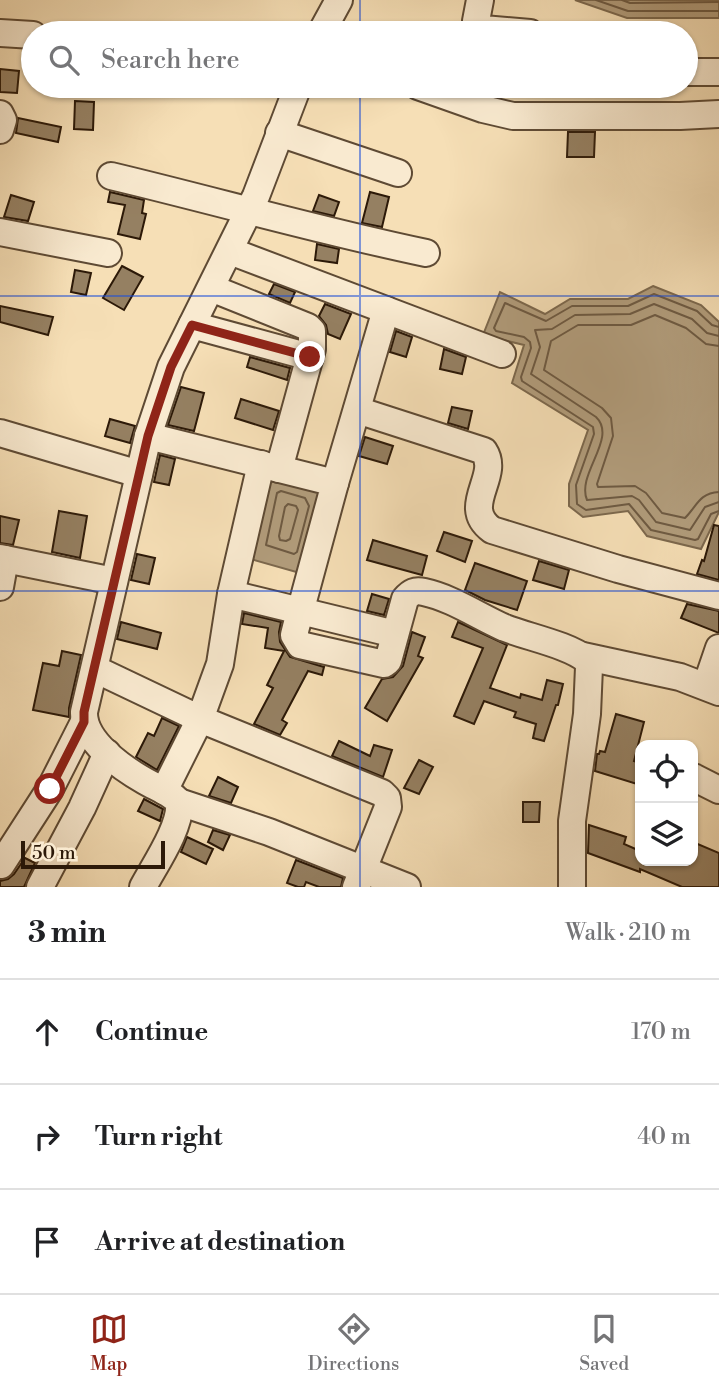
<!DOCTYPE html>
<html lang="en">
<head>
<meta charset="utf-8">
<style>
	:root { --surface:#fff; --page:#f2f2f2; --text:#202124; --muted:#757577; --line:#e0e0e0; --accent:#8f2418 }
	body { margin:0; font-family:"Libre Bodoni",serif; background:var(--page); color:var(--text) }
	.controls { position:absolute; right:21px; bottom:21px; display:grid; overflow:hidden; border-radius:14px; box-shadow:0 2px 5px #0004 }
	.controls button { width:63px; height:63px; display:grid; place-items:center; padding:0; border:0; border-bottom:2px solid var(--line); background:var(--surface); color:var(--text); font:35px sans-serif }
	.scale { position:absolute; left:21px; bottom:18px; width:144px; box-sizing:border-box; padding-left:7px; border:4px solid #2c1908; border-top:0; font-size:19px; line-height:24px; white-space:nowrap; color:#2c1908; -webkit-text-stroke:5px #f9ead0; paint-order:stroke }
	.stop { position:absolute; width:21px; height:21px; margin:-16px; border:5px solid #8f2418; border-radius:50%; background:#fff }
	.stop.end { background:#8f2418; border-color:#fff; box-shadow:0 2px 7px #0008 }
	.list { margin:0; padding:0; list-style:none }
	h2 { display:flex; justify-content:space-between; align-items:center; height:91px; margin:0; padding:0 28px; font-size:30px }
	h2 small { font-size:23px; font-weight:400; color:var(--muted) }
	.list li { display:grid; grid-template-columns:46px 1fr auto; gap:21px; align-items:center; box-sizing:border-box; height:105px; padding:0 28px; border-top:2px solid var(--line) }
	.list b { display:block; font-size:26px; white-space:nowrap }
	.list em { font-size:23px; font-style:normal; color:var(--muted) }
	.icon { flex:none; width:38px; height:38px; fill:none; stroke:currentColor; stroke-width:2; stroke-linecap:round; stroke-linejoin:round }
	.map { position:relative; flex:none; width:719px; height:887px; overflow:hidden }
	.search { position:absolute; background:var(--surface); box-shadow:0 2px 5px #0004; left:21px; right:21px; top:21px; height:77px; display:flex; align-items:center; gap:18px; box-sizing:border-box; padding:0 24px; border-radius:38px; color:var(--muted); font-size:26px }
	.sheet { height:406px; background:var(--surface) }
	nav { display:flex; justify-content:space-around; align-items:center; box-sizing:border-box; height:98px; border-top:2px solid var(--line); background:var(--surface); font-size:19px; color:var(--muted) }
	nav a { display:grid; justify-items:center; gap:4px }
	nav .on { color:var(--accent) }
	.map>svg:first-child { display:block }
	.water { fill:#b19c7b; stroke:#7c684d; stroke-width:2 }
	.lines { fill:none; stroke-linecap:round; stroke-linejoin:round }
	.shore { stroke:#6e5a42; stroke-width:2 }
	.building { fill:#958062; stroke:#2c1908; stroke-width:2 }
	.minor-casing { stroke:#5e4a34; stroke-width:30 }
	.minor { stroke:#f9ead0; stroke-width:26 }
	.route { stroke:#8f2418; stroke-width:9 }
	.grid { fill:none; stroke:#1d4ed8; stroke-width:2; stroke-opacity:0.55 }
</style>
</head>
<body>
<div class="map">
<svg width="719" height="887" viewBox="0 0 719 887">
	<rect width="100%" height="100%" fill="#f6dfb6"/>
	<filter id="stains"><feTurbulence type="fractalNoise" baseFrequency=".00286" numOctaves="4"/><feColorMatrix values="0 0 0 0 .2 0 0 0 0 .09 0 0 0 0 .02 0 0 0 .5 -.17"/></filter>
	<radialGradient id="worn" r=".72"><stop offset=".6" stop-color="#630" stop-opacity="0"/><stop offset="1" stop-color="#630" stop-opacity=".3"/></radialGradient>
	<g class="water">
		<polygon points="575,0 719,0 719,18 627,18"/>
		<polygon points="653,286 701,305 719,322 719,512 701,549 647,536 628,511 583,517 569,506 569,484 588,430 512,383 524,345 483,335 500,292 545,314 570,299 628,299"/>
		<polygon points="277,473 317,485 327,505 307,575 247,558 263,482"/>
	</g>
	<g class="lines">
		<g class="shore">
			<polyline points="596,0 628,11 719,11"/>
			<polyline points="622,0 630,3 719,2"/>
			<polyline points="719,327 712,325 697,311 654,294 628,306 572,306 546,321 505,303 494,328 496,331 524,337 530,342 531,348 521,377 522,381 593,427 594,434 576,485 577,504 586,510 629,504 651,530 695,540 698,539 711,514 719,511"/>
			<path d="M 719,336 L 707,333 L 692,319 L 654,304 L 630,314 L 575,315 L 552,329 L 535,330 L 540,347 L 531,374 L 596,417 C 618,438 576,474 587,500 L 632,496 L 639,500 L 656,522 L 690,530 L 705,507 L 719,502"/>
			<path d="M 719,346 L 706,344 L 686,328 L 655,315 L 631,325 L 578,325 L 551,341 L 544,370 L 602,408 L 611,418 L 613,436 L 597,484 L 598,487 L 635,486 L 646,493 L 662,513 L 685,518 C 697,506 699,493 719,492"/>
			<polygon points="281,491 305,498 309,506 297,552 294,554 266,545 277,493"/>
			<polygon points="288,504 296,506 298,510 290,539 286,541 280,540 279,536 285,507"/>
		</g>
	</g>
	<g class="building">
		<polygon points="0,69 19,71 17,93 0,92"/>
		<polygon points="75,101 94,102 93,130 74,129"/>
		<polygon points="18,118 61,127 58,142 16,133"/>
		<polygon points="568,132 595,132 594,157 567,157"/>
		<polygon points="110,192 144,200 142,213 146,214 140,239 118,234 125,205 108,202"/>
		<polygon points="370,192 389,197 382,227 362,223"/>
		<polygon points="11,195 34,202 28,221 4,217"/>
		<polygon points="319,195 339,202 334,216 313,211"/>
		<polygon points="317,244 339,249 337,263 315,260"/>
		<polygon points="122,266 143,277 124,310 103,298"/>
		<polygon points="75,270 91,273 86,295 71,292"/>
		<polygon points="274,284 295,292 290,303 269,294"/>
		<polygon points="325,304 351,314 340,339 328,334 326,325 319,316"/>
		<polygon points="0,306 53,317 48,335 0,322"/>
		<polygon points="396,331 412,337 406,357 390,352"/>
		<polygon points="444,349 466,357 462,374 440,369"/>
		<polygon points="250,357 290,368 287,380 247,367"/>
		<polygon points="181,387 204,393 194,431 168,425"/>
		<polygon points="241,399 279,411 273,430 235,418"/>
		<polygon points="452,407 472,411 468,429 448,423"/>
		<polygon points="110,419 135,426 130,443 105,436"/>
		<polygon points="365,437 393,446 387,464 359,456"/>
		<polygon points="160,455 175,459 169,485 154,482"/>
		<polygon points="59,511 87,516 80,558 52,552"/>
		<polygon points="0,516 19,520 13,545 0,543"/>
		<polygon points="714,525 719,526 719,580 697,574 702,560 704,561"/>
		<polygon points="444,532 472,541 465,562 437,551"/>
		<polygon points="373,540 427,556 422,575 367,560"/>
		<polygon points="137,554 155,558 149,584 131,580"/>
		<polygon points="539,561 569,570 564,589 533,580"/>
		<polygon points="475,563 527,581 517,610 485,600 465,590"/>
		<polygon points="372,594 389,599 384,615 367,611"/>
		<polygon points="687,604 719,611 719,633 681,618"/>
		<polygon points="244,613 281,622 279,632 280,642 290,657 324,667 322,675 308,671 282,720 287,723 280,735 254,724 273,688 267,685 284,651 265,648 268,628 242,624"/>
		<polygon points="121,622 161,633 157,649 117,639"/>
		<polygon points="458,622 507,645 490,688 520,698 521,694 542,700 547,680 563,684 558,705 556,705 544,741 533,738 536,724 514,717 516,712 484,701 474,724 454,716 483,648 452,637"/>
		<polygon points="412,632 425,637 418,656 423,658 387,721 365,708 382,679 393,677 403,666"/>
		<polygon points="62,651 81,655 69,708 69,717 33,710 43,663 59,666"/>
		<polygon points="616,714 644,722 634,761 640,763 637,784 595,771 597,754 599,754 600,751 605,752"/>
		<polygon points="162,718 179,726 157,770 136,757 148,733 154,736"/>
		<polygon points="339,741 370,756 374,745 392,750 383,777 332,756"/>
		<polygon points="419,760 433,767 419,794 404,788"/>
		<polygon points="218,777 238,787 231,803 209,796"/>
		<polygon points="144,799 163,809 160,821 138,811"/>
		<polygon points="523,802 540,802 539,822 523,822"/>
		<polygon points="589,825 626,837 624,844 640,851 640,861 693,861 693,842 719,853 719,887 682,887 640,869 640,872 588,853"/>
		<polygon points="213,830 230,835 223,850 208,842"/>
		<polygon points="187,837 213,849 206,864 181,852"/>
		<polygon points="25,858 35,863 24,887 0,887 0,881 8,879 14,874"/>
		<polygon points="296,860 343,878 341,887 319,887 306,882 304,887 298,887 287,883"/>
	</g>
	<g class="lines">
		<defs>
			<g id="minor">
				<polyline points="480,0 476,21 478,26 483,29 530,33"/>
				<polyline points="0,33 33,35"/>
				<polyline points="321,33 339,0"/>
				<polyline points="686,72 719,72"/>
				<polyline points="418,86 483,109 513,116 680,116 719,114"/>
				<polyline points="0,114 3,120 0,130"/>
				<polyline points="279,133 398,173"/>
				<path d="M 111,176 C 216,201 320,231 426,253"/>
				<polyline points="0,232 108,253"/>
				<polyline points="230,251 502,354"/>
				<polyline points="211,288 308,327 312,331 312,349 279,469"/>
				<polyline points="192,325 310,357"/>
				<path d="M 357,410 L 484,451 C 501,477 459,506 492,530 L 618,569 L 719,596"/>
				<polyline points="0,433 139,474"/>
				<path d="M 148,436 L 335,483 L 296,627 L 294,635 L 300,645 L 384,664 L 388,661 L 405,599 C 411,592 415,590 424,592 C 452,598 478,616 505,628 C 528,637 569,645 587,660 L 589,667 L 587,714 L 572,821 L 572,887"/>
				<polyline points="335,483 386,310"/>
				<polyline points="0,558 114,581"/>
				<polyline points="0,587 5,559"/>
				<polyline points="231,594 395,634"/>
				<polyline points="583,656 680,677 719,692"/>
				<polyline points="95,669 200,719 220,664 231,594 261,464"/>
				<polyline points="706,686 719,648"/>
				<polyline points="693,777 719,790"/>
				<polyline points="164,791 200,719 382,793 387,798 388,807 356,887"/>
				<polyline points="179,802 269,832 407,887"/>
				<polyline points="1,865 50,789 84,722"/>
				<polyline points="40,887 82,808 107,753"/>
				<path d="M 143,887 C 154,866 182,826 179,802 C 170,792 157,788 145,781 C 122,768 83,741 84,712 L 148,436 L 171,367 L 256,196 L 298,86"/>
			</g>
		</defs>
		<use href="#minor" class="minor-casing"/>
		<use href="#minor" class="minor"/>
	</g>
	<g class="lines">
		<polyline class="route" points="50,789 84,722 84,712 148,436 171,367 192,325 310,357"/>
	</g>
	<path class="grid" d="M 360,0 L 360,33M 360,86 L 360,887M 0,296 L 719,296M 0,591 L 719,591"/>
	<rect width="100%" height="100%" filter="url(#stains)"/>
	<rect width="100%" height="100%" fill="url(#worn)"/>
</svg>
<div class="controls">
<button><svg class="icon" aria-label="locate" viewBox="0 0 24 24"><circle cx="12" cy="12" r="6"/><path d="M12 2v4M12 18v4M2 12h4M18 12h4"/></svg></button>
<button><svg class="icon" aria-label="layers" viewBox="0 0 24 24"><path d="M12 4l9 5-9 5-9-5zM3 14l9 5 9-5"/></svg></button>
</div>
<div class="scale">50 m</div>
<div class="stop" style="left:50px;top:789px"></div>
<div class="stop end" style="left:310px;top:357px"></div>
<div class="search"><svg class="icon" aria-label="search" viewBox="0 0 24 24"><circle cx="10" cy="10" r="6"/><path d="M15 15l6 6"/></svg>Search here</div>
</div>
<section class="sheet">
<h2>3 min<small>Walk · 210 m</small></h2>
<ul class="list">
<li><svg class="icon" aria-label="ahead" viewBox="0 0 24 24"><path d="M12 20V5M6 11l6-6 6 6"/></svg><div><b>Continue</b></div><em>170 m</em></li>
<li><svg class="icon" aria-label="right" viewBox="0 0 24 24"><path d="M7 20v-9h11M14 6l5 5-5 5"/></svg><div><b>Turn right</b></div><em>40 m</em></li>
<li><svg class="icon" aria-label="arrive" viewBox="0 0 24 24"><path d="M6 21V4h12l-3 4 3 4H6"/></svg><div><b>Arrive at destination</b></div></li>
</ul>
</section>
<nav>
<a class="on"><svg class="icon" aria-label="map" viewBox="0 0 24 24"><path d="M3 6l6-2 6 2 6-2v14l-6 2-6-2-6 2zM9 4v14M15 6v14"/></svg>Map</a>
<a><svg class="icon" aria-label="directions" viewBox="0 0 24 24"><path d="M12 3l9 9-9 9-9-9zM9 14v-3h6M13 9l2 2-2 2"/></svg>Directions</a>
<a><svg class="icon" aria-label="saved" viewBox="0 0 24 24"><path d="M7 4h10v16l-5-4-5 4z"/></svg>Saved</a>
</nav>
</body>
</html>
